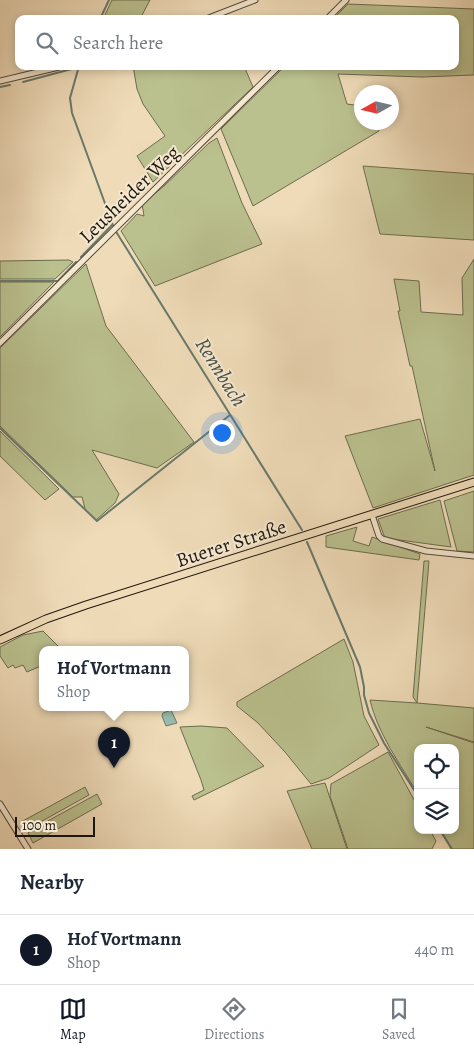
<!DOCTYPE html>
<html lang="en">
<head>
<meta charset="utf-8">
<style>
	:root { --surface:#fff; --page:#f6f6f7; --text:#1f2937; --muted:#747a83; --line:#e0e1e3; --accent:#111827 }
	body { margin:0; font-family:Alegreya,serif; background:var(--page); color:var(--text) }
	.controls { position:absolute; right:15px; bottom:15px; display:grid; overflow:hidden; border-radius:10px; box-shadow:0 2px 8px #0003 }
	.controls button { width:45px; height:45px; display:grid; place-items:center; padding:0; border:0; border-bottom:1px solid var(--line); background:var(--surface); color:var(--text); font:25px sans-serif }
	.compass { position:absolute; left:354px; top:85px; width:45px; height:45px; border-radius:50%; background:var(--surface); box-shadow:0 2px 8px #0003; rotate:262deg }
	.scale { position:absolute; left:15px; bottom:12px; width:80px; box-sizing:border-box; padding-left:5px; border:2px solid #1e170e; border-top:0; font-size:14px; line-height:18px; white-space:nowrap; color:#1e170e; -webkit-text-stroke:4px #f5e8d1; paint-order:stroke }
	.you { position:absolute; left:221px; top:432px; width:18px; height:18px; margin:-12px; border:4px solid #fff; border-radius:50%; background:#1a73e8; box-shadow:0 0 0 8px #1a73e833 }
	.badge { display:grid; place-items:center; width:32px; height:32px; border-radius:50%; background:var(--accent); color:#fff; font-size:16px; font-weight:700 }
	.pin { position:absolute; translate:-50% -41px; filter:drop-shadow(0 1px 2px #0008) }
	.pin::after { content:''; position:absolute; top:26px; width:18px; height:15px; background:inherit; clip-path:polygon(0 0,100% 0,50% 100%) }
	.popup { position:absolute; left:39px; top:646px; width:150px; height:65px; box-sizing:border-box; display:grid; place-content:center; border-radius:10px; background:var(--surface); filter:drop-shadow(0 1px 4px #0005); font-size:16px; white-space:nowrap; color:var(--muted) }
	.popup b { font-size:19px; color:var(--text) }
	.popup::after { content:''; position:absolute; left:50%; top:100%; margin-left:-10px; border:10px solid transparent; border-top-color:var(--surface) }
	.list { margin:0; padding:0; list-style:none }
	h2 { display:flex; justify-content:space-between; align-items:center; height:65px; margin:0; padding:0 20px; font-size:21px }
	h2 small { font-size:16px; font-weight:400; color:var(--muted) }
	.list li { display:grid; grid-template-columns:32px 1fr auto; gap:15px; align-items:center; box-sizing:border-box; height:70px; padding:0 20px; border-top:1px solid var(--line) }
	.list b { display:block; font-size:19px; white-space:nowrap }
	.list p { margin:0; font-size:16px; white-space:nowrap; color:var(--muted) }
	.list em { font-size:16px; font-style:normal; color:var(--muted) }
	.icon { flex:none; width:28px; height:28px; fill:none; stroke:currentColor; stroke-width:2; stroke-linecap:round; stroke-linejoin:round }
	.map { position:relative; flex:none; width:474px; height:849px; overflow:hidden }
	.search { position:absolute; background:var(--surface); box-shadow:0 2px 8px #0003; left:15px; right:15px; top:15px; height:55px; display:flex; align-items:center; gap:12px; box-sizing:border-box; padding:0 18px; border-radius:10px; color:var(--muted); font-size:19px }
	.sheet { height:135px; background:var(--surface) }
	nav { display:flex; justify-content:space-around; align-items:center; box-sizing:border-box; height:70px; border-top:1px solid var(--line); background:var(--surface); font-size:14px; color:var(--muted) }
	nav a { display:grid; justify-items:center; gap:2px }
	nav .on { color:var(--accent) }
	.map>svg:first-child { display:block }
	.green { fill:#bac08e; stroke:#6c6c4e }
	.water { fill:#9abbab; stroke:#68796c }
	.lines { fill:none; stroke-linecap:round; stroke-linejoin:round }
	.stream { stroke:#68796c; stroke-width:2 }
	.minor-casing { stroke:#524838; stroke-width:7 }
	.major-casing { stroke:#1e170e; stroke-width:9 }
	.minor { stroke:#f5e8d1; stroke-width:5 }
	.major { stroke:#efdbb8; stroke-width:7 }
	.labels { text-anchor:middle; stroke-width:4; stroke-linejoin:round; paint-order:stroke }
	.street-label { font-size:20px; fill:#1e170e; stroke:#f5e8d1 }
	.water-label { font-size:21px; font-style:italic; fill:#495045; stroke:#f5e8d1 }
</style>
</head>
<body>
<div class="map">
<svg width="474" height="849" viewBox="0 0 474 849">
	<rect width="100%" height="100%" fill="#efdbb8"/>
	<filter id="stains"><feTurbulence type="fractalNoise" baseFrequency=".004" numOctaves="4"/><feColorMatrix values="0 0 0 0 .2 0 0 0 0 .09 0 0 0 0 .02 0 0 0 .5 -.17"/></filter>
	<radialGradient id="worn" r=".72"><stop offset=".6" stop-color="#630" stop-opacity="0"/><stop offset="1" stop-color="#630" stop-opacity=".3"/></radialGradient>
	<g class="green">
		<polygon points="112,0 150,0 140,19 103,19"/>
		<polygon points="348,4 474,9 474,75 422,77 338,74 347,104 361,106 362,122 377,123 379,131 253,206 221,129 285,66 455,66 455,19 333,19"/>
		<polygon points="133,66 244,66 253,87 153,182 137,156 165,136 143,104 137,89"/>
		<polygon points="217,138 242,203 262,244 155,286 121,231 137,214 144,216 142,204 164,186 209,143"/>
		<polygon points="363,166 474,174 474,240 380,234"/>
		<polygon points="474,259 474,475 373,508 345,436 420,419 435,471 412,366 410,366 398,311 400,311 394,279 419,281 421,312 463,315 462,278"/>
		<polygon points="69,260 73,262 55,279 0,279 0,261"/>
		<polygon points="86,264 106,326 194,442 157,468 92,450 119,494 115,503 96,520 85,509 82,497 73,497 0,426 0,348"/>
		<polygon points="0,282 54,282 0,337"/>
		<polygon points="0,431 59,489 45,500 0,456"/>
		<polygon points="474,491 474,552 457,551 444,501"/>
		<polygon points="440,500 451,547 385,538 378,519"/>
		<polygon points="357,527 353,541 369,546 372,537 420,554 419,560 326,547 326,536"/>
		<path d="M 424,561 L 429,561 L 417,703 L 474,708 L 474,742 L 426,727 L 474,743 L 474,849 L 451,849 L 440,830 L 455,830 L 455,748 L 418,748 L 418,794 C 400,764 378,734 370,700 L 417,703 L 413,697 Z"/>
		<polygon points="43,631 61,649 43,649 43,665 27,672 23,665 15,668 13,665 8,668 0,656 0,647 23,635"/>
		<polygon points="344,639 353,662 364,716 379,745 329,778 311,784 285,752 258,723 237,706 237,702"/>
		<polygon points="201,726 227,728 264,766 194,800 192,796 204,790 201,780 180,727"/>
		<polygon points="388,752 418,807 418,830 430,830 436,841 432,849 348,849 330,796 331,784"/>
		<polygon points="325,783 347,849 312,849 287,791"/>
		<polygon points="85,787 89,795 26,830 21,822"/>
		<polygon points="97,794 102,804 33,843 28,833 33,829"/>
	</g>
	<polygon class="water" points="171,710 177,723 166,726 162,716 163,713"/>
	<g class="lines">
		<g class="stream">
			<polyline points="100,19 109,0"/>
			<polyline points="79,66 70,98 72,113 114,228"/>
			<polyline points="23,82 79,67"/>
			<polyline points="0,87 10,85"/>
			<polyline points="115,230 302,530"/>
			<polyline points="81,257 112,225"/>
			<polyline points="0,281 58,281 76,262"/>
			<polyline points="0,428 97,521 230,415"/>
			<polyline points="307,542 360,667 364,687 364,695 369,713 384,743 418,796"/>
			<polyline points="440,830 452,849"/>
		</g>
		<defs>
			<g id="minor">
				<polyline points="206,19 255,0"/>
				<polyline points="327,19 346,0"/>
				<polyline points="0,81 63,66"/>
				<polyline points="0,343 279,66"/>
				<polyline points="372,515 379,536 382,539 426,551 474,556"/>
				<polyline points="0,804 28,849"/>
			</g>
			<polyline id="major" points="0,640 46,619 86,605 474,482"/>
		</defs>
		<use href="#minor" class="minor-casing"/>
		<use href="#major" class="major-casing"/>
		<use href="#minor" class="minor"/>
		<use href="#major" class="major"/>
	</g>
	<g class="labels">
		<g class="street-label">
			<text transform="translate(129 194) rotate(-44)" y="7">Leusheider Weg</text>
			<text transform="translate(231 543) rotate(-18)" y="7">Buerer Straße</text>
		</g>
		<g class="water-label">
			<text transform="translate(221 372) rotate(58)" y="7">Rennbach</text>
		</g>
	</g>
	<rect width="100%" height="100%" filter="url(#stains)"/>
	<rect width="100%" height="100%" fill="url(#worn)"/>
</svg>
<div class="controls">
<button><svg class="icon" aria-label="locate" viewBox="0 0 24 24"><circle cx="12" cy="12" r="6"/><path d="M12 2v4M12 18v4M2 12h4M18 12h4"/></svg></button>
<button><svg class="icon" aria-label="layers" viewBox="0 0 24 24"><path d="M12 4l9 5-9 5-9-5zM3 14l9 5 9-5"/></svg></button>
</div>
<svg class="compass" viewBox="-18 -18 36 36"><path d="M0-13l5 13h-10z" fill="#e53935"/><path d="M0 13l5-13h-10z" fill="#747a83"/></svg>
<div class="scale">100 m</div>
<div class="you"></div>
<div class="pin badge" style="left:114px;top:768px">1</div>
<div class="popup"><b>Hof Vortmann</b>Shop</div>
<div class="search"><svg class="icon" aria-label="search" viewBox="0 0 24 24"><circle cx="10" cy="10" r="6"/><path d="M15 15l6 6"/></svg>Search here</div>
</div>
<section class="sheet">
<h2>Nearby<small></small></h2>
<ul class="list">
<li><span class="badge">1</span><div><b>Hof Vortmann</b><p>Shop</p></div><em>440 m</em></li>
</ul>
</section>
<nav>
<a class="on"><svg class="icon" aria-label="map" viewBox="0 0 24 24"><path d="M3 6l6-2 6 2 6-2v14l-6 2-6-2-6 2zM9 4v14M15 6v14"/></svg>Map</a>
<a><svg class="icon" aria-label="directions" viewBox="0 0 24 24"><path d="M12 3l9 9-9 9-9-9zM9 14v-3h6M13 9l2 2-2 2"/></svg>Directions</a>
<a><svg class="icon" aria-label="saved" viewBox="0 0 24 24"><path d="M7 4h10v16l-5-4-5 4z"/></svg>Saved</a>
</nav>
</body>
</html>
